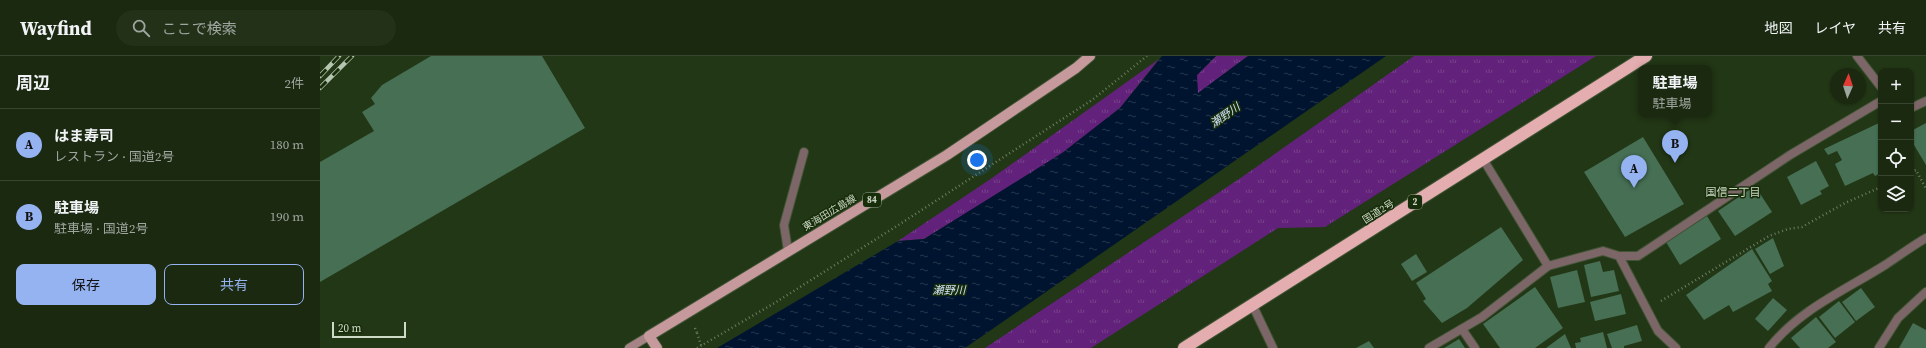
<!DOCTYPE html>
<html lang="ja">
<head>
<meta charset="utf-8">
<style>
	:root { --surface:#1a2910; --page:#233119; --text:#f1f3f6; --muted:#9fa69f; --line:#384530; --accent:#95b2f1 }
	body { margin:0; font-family:"Source Serif 4","Noto Sans JP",serif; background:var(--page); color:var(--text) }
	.controls { position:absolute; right:12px; top:12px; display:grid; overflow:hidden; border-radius:8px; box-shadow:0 1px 3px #0004 }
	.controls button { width:36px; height:36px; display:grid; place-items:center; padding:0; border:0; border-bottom:1px solid var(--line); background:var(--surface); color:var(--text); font:20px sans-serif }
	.compass { position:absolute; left:1510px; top:12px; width:36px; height:36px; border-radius:50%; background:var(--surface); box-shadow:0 1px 3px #0004; rotate:3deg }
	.scale { position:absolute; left:12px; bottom:10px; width:74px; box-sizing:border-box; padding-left:4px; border:2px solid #cddac6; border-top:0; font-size:11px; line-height:14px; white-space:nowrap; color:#cddac6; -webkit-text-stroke:3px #182d0a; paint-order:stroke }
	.you { position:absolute; left:657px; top:104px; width:14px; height:14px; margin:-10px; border:3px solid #fff; border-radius:50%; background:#1a73e8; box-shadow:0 0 0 6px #1a73e833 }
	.badge { display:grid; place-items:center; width:26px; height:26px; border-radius:50%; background:var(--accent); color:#111; font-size:13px; font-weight:700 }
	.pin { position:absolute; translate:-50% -33px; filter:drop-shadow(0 1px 2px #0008) }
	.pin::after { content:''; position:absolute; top:21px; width:14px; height:12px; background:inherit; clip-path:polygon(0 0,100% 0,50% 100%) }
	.popup { position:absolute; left:1318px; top:9px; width:74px; height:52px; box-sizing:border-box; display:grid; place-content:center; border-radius:8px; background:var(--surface); filter:drop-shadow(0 1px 3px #0005); font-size:13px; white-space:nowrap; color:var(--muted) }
	.popup b { font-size:15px; color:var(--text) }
	.popup::after { content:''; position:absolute; left:50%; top:100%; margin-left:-8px; border:8px solid transparent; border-top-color:var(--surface) }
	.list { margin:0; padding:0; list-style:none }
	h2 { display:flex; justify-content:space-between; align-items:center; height:52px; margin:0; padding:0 16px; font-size:17px }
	h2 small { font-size:13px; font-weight:400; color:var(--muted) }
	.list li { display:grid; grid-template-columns:26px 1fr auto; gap:12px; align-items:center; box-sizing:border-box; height:72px; padding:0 16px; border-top:1px solid var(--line) }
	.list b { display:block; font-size:15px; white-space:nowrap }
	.list p { margin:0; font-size:13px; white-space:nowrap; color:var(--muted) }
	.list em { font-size:13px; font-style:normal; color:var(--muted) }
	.actions { display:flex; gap:8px; padding:12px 16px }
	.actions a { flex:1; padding:9px 0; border:1px solid var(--accent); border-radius:8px; text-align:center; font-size:14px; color:var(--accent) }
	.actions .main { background:var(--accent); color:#111 }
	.icon { flex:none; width:22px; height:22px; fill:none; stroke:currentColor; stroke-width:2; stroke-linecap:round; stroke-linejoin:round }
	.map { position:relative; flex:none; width:1606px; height:292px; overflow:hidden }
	header { display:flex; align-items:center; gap:24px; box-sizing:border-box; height:56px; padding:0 20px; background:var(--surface); border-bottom:1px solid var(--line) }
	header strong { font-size:19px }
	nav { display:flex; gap:22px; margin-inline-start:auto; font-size:14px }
	.search { width:280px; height:36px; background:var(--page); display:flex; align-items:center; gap:10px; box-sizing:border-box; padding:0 14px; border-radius:22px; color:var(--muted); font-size:15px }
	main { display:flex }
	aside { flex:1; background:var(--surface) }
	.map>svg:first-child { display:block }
	.grass { fill:url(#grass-tufts) }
	.water { fill:url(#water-ripples) }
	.building { fill:#466f54 }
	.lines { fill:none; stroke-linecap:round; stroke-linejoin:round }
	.lane-casing { stroke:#415435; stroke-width:10 }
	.street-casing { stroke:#415435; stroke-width:10 }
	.secondary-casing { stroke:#415435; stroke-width:10 }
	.primary-casing { stroke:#415435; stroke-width:12 }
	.highway-casing { stroke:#415435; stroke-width:14 }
	.path { stroke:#6c7d61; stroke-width:2.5; stroke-dasharray:1 3; stroke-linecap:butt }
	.lane { stroke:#7c6667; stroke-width:8 }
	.street { stroke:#7c6667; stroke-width:8 }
	.secondary { stroke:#a68385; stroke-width:8 }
	.primary { stroke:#c6999c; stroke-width:10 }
	.highway { stroke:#e4aeb0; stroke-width:12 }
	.rail-casing { stroke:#b6c5af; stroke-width:4.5 }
	.rail { stroke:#182d0a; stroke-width:3; stroke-dasharray:9; stroke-linecap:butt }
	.path-bridge { stroke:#6c7d61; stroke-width:2.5; stroke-dasharray:1 3; stroke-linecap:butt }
	.labels { text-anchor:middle; stroke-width:3; stroke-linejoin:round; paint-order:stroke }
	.shield { fill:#182d0a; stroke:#97a68e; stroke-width:1 }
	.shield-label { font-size:9px; font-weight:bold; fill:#cddac6 }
	.street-label { font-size:10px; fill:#cddac6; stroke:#182d0a }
	.water-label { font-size:11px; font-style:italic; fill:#d1e2fa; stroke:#182d0a }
	.neighbourhood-label { font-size:11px; fill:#cddac6; stroke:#182d0a }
</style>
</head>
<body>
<header>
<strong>Wayfind</strong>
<div class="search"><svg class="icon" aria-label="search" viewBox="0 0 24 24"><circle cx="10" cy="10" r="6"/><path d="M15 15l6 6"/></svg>ここで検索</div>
<nav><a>地図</a><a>レイヤ</a><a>共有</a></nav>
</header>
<main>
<aside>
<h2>周辺<small>2件</small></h2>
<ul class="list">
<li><span class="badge">A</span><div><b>はま寿司</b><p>レストラン · 国道2号</p></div><em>180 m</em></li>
<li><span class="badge">B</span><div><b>駐車場</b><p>駐車場 · 国道2号</p></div><em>190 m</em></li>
</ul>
<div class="actions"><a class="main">保存</a><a>共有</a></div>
</aside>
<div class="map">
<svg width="1606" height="292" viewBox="0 0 1606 292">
	<defs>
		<pattern id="grass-tufts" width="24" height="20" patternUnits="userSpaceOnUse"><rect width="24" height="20" fill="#62217a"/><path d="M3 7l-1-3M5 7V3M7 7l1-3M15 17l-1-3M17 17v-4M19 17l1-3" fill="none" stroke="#77418b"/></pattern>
		<pattern id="water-ripples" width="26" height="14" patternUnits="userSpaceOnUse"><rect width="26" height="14" fill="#001430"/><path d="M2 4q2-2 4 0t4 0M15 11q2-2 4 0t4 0" fill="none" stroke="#24364c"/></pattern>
	</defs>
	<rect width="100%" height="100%" fill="#223715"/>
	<g class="grass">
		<polygon points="896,0 928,0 877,38 877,19"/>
		<polygon points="1094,0 1276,0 1005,171 958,172 771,292 665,292 922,121"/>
		<polygon points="839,3 800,52 742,98 604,183 578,185 672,122"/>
	</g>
	<polygon class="water" points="842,0 896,0 877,19 878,37 928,0 1066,0 645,292 397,292 578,185 604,183 742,97 800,52"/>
	<g class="building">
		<polygon points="111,0 222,0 265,72 0,226 0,106 54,75 42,56 55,48 51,42 62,29"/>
		<polygon points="1561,66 1561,117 1555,120 1553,117 1525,130 1515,108 1522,104 1517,95 1508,99 1504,93"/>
		<polygon points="1606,67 1606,109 1591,84 1591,75"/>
		<polygon points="1323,81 1364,148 1305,181 1264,116"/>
		<polygon points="1496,105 1509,130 1500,135 1502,138 1481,149 1467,121"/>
		<polygon points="1435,130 1452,156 1415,180 1398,155"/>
		<polygon points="1387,160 1401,183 1360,209 1346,186"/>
		<polygon points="1181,171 1203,204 1147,252 1122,267 1103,245 1106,243 1096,227"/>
		<polygon points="1453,182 1464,210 1450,218 1435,193"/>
		<polygon points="1432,193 1452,225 1448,228 1452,235 1413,256 1409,249 1384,264 1366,239"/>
		<polygon points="1096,198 1107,216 1092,225 1081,208"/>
		<polygon points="1280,205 1283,216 1294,214 1299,235 1271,241 1264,209"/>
		<polygon points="1257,214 1265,246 1238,252 1230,221"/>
		<polygon points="1215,231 1243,272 1215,292 1180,292 1163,268"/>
		<polygon points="1541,232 1555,251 1536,265 1522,246"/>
		<polygon points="1301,238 1306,258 1275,265 1270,246"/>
		<polygon points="1453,242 1467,254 1448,275 1435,263"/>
		<polygon points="1519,245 1535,266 1515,282 1499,261"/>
		<polygon points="1496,261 1516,286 1508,292 1480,292 1471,282"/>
		<polygon points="1593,267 1606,274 1606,292 1579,292"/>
		<polygon points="1317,269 1322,285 1304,290 1304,292 1292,292 1287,278"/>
		<polygon points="1283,276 1287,292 1256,292 1255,287 1261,286 1260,282"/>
		<polygon points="1245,278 1251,292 1226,292"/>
		<polygon points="1139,283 1145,292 1124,292"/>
		<polygon points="1049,285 1054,292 1036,292"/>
	</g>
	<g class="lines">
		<defs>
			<g id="lane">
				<polyline points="468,195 464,169 484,96"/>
				<polyline points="1142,273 1155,292"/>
				<path d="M 1449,292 C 1480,253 1524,235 1565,209 C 1579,200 1592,190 1606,182"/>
			</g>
			<g id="street">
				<polyline points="1537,0 1561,31"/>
				<polyline points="1591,52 1606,45"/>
				<polyline points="1163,103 1228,210"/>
				<polyline points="1299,200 1318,200 1470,99 1561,45"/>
				<polyline points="932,248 953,292"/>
				<polyline points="1109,292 1162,261 1228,210 1283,195 1299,200 1338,275 1356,292"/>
				<polyline points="1559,292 1578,262 1606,236"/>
			</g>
			<polyline id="secondary" points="309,292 329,280"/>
			<polyline id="primary" points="337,292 329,280 627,99 756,12 770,0"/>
			<polyline id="highway" points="864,292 1326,0"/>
		</defs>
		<use href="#lane" class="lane-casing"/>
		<use href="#street" class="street-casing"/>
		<use href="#secondary" class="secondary-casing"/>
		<use href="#primary" class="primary-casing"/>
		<use href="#highway" class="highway-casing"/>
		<g class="path">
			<polyline points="1591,116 1596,114 1606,133"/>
			<polyline points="1341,245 1449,180 1468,173 1482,171 1525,147 1561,131"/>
			<polyline points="375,272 377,277"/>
			<polyline points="377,292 453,248 580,168 772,44 827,0"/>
		</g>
		<use href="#lane" class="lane"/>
		<use href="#street" class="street"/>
		<use href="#secondary" class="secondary"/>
		<use href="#primary" class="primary"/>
		<use href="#highway" class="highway"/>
		<defs>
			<g id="rail">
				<polyline points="0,20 19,0"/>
				<polyline points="0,32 32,0"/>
			</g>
		</defs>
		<use href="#rail" class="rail-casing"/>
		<use href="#rail" class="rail"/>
		<polyline class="path-bridge" points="377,277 382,292"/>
	</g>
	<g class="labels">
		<g class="shield">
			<rect x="543" y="137" width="18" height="14" rx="3"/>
			<rect x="1088" y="139" width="14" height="14" rx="3"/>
		</g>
		<g class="shield-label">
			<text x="552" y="147">84</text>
			<text x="1095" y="149">2</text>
		</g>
		<g class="street-label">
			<text transform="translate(1058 155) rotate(-32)" y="4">国道2号</text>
			<text transform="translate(509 156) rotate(-31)" y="4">東海田広島線</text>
		</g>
		<g class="water-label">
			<text transform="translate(905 59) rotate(-35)" y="4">瀬野川</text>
			<text x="629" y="238">瀬野川</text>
		</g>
		<g class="neighbourhood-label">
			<text x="1413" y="140">国信二丁目</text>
		</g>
	</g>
</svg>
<div class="controls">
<button>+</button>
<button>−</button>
<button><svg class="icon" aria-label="locate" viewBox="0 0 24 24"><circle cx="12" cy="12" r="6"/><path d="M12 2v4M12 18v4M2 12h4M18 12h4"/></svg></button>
<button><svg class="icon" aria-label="layers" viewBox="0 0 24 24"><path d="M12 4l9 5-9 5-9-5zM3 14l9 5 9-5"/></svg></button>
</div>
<svg class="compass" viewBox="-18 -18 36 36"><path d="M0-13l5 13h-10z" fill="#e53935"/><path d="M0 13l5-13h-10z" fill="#9fa69f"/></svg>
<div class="scale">20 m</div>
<div class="you"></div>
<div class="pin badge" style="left:1314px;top:132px">A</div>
<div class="pin badge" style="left:1355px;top:107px">B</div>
<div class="popup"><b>駐車場</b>駐車場</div>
</div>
</main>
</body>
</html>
